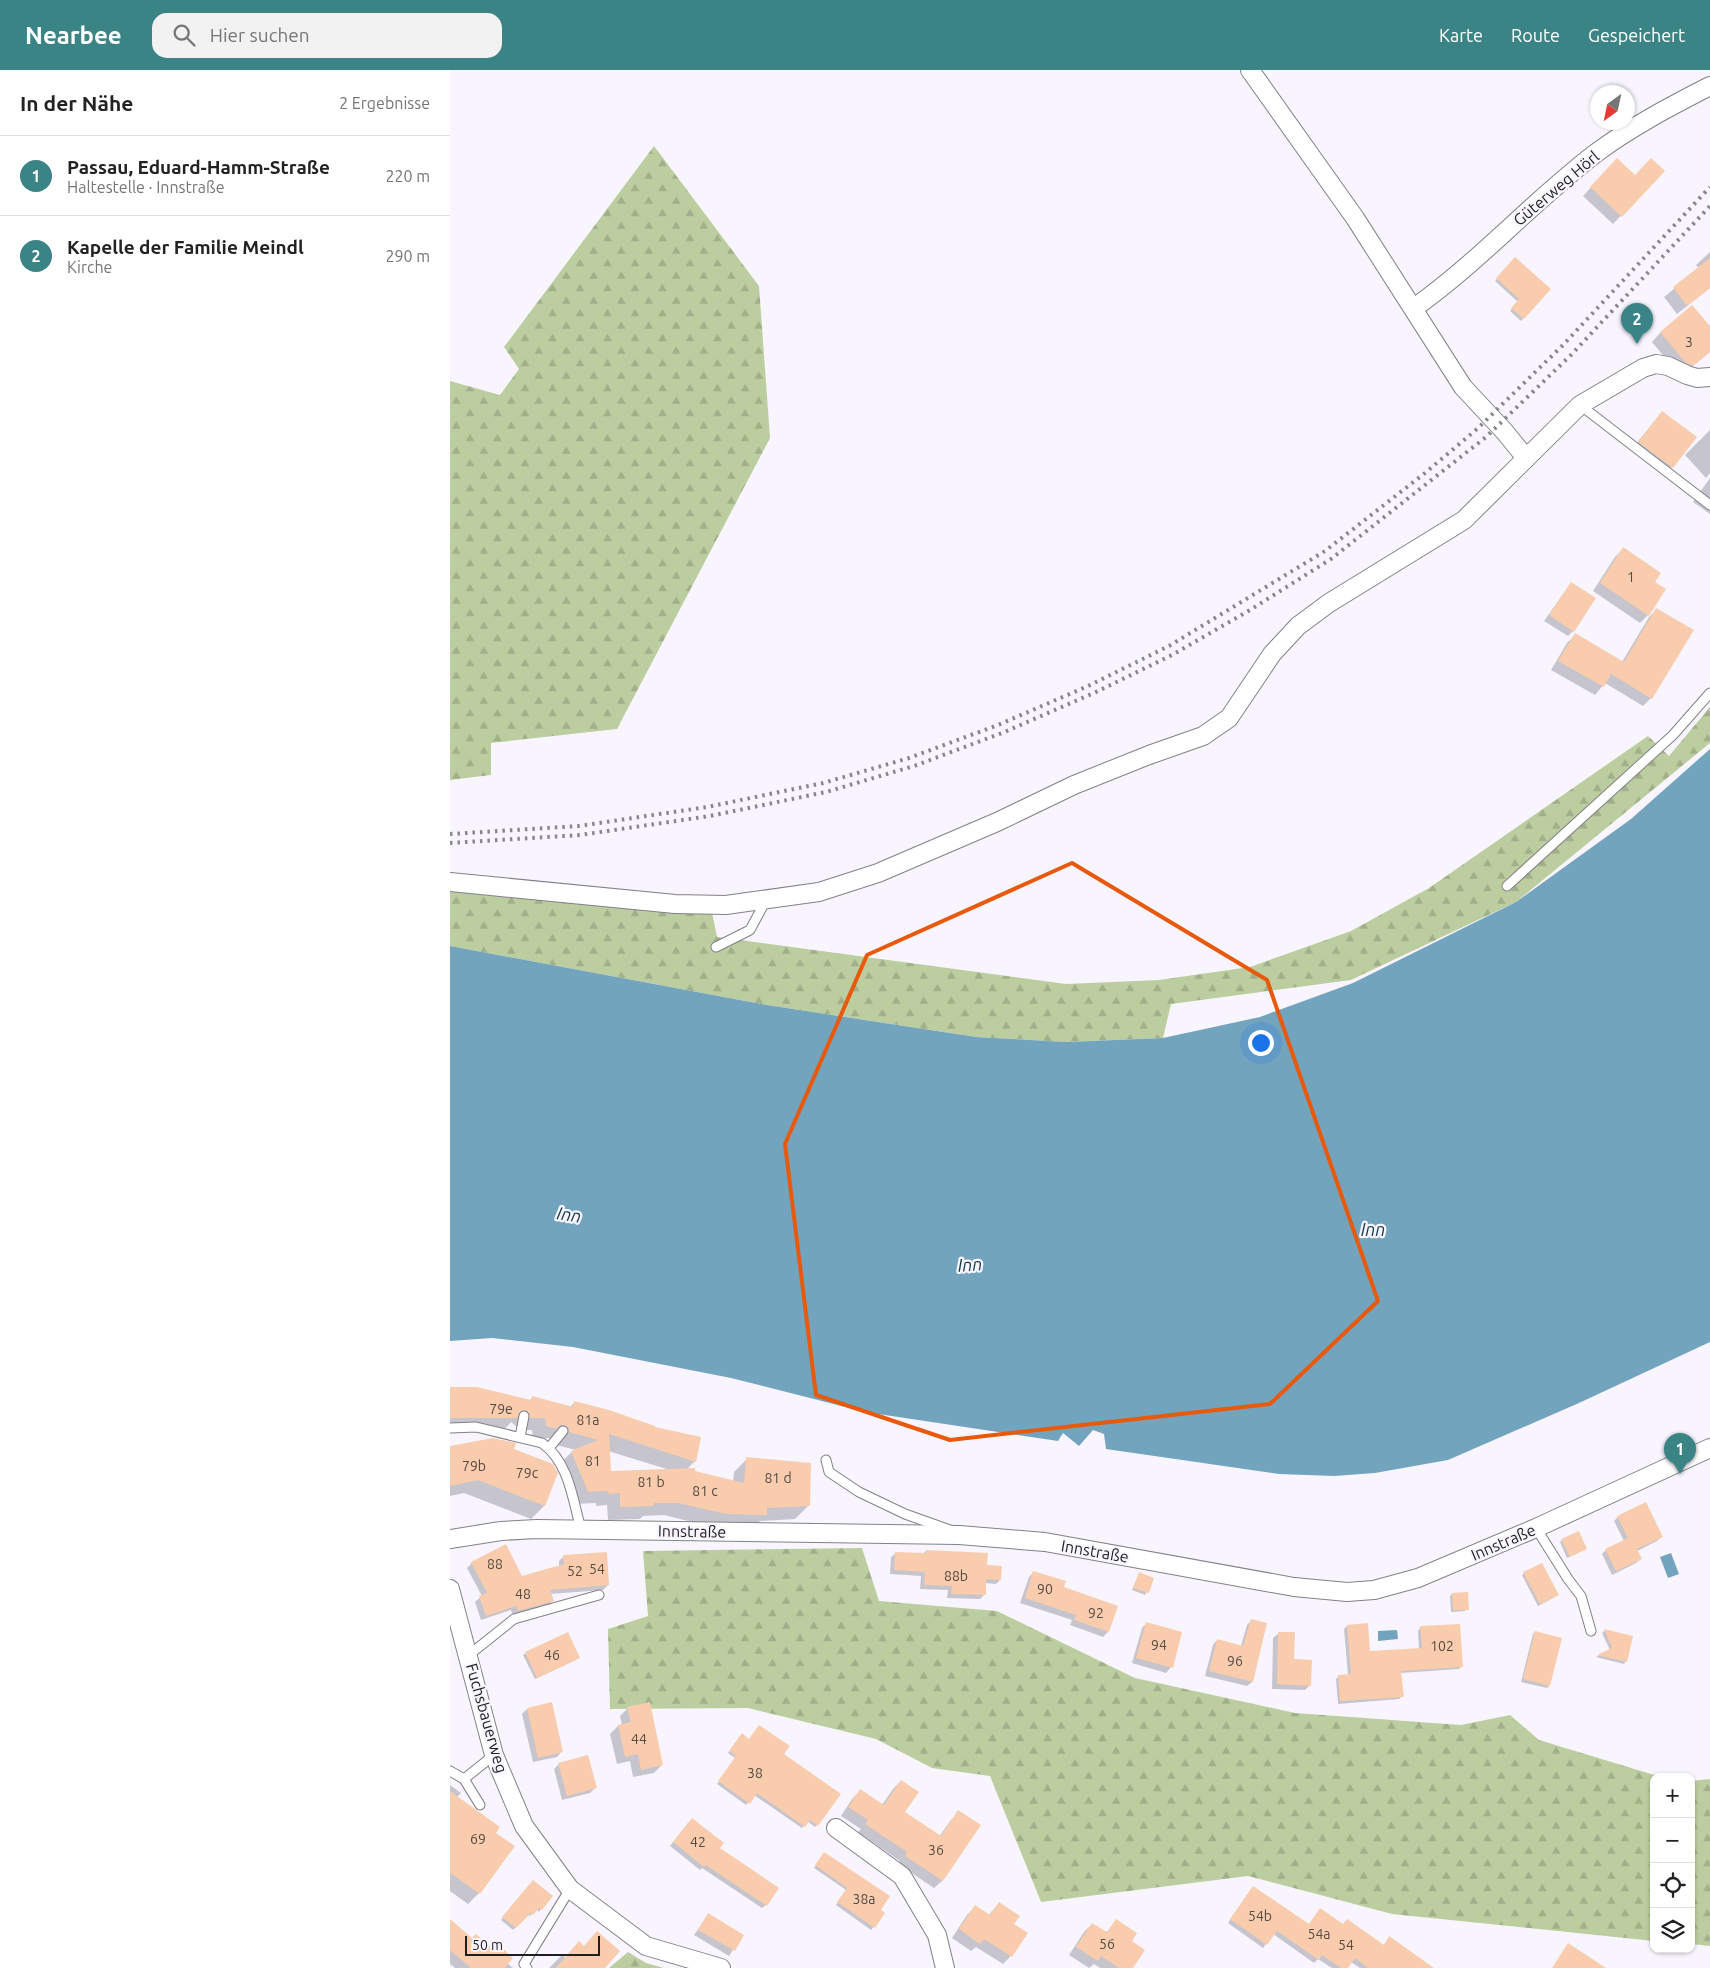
<!DOCTYPE html>
<html lang="de">
<head>
<meta charset="utf-8">
<style>
	:root { --surface:#fff; --page:#f2f2f2; --text:#222; --muted:#767676; --line:#e0e0e0; --accent:#3b8486 }
	body { margin:0; font-family:Ubuntu,sans-serif; background:var(--page); color:var(--text) }
	.controls { position:absolute; right:15px; bottom:15px; display:grid; overflow:hidden; border-radius:10px; box-shadow:0 1px 4px #0004 }
	.controls button { width:45px; height:45px; display:grid; place-items:center; padding:0; border:0; border-bottom:1px solid var(--line); background:var(--surface); color:var(--text); font:25px sans-serif }
	.compass { position:absolute; left:1140px; top:15px; width:45px; height:45px; border-radius:50%; background:var(--surface); box-shadow:0 1px 4px #0004; rotate:213deg }
	.scale { position:absolute; left:15px; bottom:12px; width:135px; box-sizing:border-box; padding-left:5px; border:2px solid #1f1e21; border-top:0; font-size:14px; line-height:18px; white-space:nowrap; color:#1f1e21; -webkit-text-stroke:4px #f8f5ff; paint-order:stroke }
	.you { position:absolute; left:810px; top:972px; width:18px; height:18px; margin:-12px; border:4px solid #fff; border-radius:50%; background:#1a73e8; box-shadow:0 0 0 8px #1a73e833 }
	.badge { display:grid; place-items:center; width:32px; height:32px; border-radius:50%; background:var(--accent); color:#fff; font-size:16px; font-weight:700 }
	.pin { position:absolute; translate:-50% -41px; filter:drop-shadow(0 1px 2px #0008) }
	.pin::after { content:''; position:absolute; top:26px; width:18px; height:15px; background:inherit; clip-path:polygon(0 0,100% 0,50% 100%) }
	.list { margin:0; padding:0; list-style:none }
	h2 { display:flex; justify-content:space-between; align-items:center; height:65px; margin:0; padding:0 20px; font-size:21px }
	h2 small { font-size:16px; font-weight:400; color:var(--muted) }
	.list li { display:grid; grid-template-columns:32px 1fr auto; gap:15px; align-items:center; box-sizing:border-box; height:80px; padding:0 20px; border-top:1px solid var(--line) }
	.list b { display:block; font-size:19px; white-space:nowrap }
	.list p { margin:0; font-size:16px; white-space:nowrap; color:var(--muted) }
	.list em { font-size:16px; font-style:normal; color:var(--muted) }
	.icon { flex:none; width:28px; height:28px; fill:none; stroke:currentColor; stroke-width:2; stroke-linecap:round; stroke-linejoin:round }
	.map { position:relative; flex:none; width:1260px; height:1898px; overflow:hidden }
	header { display:flex; align-items:center; gap:30px; box-sizing:border-box; height:70px; padding:0 25px; background:var(--accent); color:#fff }
	header strong { font-size:24px }
	nav { display:flex; gap:28px; margin-inline-start:auto; font-size:18px }
	.search { width:350px; height:45px; background:var(--page); display:flex; align-items:center; gap:12px; box-sizing:border-box; padding:0 18px; border-radius:15px; color:var(--muted); font-size:19px }
	main { display:flex }
	aside { flex:1; background:var(--surface) }
	.map>svg:first-child { display:block }
	.forest { fill:url(#forest-firs) }
	.water { fill:#73a4be }
	.shadow { fill:#0003; fill-rule:evenodd }
	.building { fill:#f8ccad }
	.lines { fill:none; stroke-linecap:round; stroke-linejoin:round }
	.service-casing { stroke:#828088; stroke-width:11 }
	.minor-casing { stroke:#828088; stroke-width:20 }
	.service { stroke:#fff; stroke-width:9 }
	.minor { stroke:#fff; stroke-width:18 }
	.rail { stroke:#88868d; stroke-width:4; stroke-dasharray:2.5 5; stroke-linecap:butt }
	.marked { fill:none; stroke:#e8590c; stroke-width:4; stroke-linejoin:round }
	.labels { text-anchor:middle; stroke-width:4.5; stroke-linejoin:round; paint-order:stroke }
	.number-label { font-size:14px; fill:#554a44 }
	.street-label { font-size:16px; fill:#1f1e21; stroke:#f8f5ff }
	.water-label { font-size:18px; font-style:italic; fill:#0f3a4d; stroke:#f8f5ff }
</style>
</head>
<body>
<header>
<strong>Nearbee</strong>
<div class="search"><svg class="icon" aria-label="search" viewBox="0 0 24 24"><circle cx="10" cy="10" r="6"/><path d="M15 15l6 6"/></svg>Hier suchen</div>
<nav><a>Karte</a><a>Route</a><a>Gespeichert</a></nav>
</header>
<main>
<aside>
<h2>In der Nähe<small>2 Ergebnisse</small></h2>
<ul class="list">
<li><span class="badge">1</span><div><b>Passau, Eduard-Hamm-Straße</b><p>Haltestelle · Innstraße</p></div><em>220 m</em></li>
<li><span class="badge">2</span><div><b>Kapelle der Familie Meindl</b><p>Kirche</p></div><em>290 m</em></li>
</ul>
</aside>
<div class="map">
<svg width="1260" height="1898" viewBox="0 0 1260 1898">
	<defs>
		<pattern id="forest-firs" width="22" height="20" patternUnits="userSpaceOnUse" patternTransform="scale(1.25)"><rect width="22" height="20" fill="#bccea0"/><path d="M5 1l3.5 6h-7zM16 11l3.5 6h-7z" fill="#a1b08a"/></pattern>
	</defs>
	<rect width="100%" height="100%" fill="#f8f5ff"/>
	<g class="forest">
		<polygon points="204,76 309,216 320,368 167,659 41,673 41,705 0,710 0,311 50,325 69,299 54,277"/>
		<polygon points="1260,637 1260,673 1066,832 901,910 721,934 713,968 617,972 526,967 317,935 0,876 0,809 262,842 267,867 616,914 709,910 800,897 901,861 979,818 1198,666 1219,686"/>
		<polygon points="412,1478 429,1531 547,1541 685,1608 845,1643 1011,1655 1060,1645 1089,1670 1211,1707 1204,1707 1204,1871 942,1844 798,1806 591,1832 540,1706 482,1698 426,1669 298,1638 160,1639 158,1559 198,1546 193,1481"/>
		<polygon points="1260,1709 1260,1876 1241,1874 1241,1711"/>
		<polygon points="178,1882 196,1893 214,1898 159,1898"/>
	</g>
	<g class="water">
		<polygon points="1260,679 1260,1272 1129,1333 998,1390 925,1403 884,1406 829,1404 656,1379 654,1364 643,1360 629,1376 613,1363 608,1371 415,1342 281,1308 123,1277 42,1268 0,1271 0,876 317,935 526,967 617,972 713,968 810,947 903,913 1066,832 1181,749"/>
		<polygon points="1221,1483 1229,1504 1218,1508 1210,1487"/>
		<polygon points="947,1560 948,1569 928,1571 928,1561"/>
	</g>
	<g class="shadow">
		<polygon points="1159,98 1185,107 1214,101 1163,154 1133,126"/>
		<polygon points="1260,182 1260,218 1227,244 1214,227 1249,198 1246,195"/>
		<polygon points="1065,188 1099,219 1071,251 1060,241 1068,232 1045,211"/>
		<polygon points="1260,258 1260,282 1233,304 1226,301 1202,272 1211,262"/>
		<polygon points="1212,342 1222,397 1214,405 1181,380"/>
		<polygon points="1260,360 1260,403 1256,408 1235,385"/>
		<polygon points="1260,408 1260,444 1243,432"/>
		<polygon points="1173,479 1204,512 1198,545 1190,553 1143,521 1165,487"/>
		<polygon points="1121,513 1123,561 1118,566 1094,551"/>
		<polygon points="1207,539 1201,628 1193,636 1155,613 1145,625 1101,600 1117,573 1125,565 1172,592 1199,547"/>
		<path d="M 0,1319 L 79,1331 L 82,1328 L 120,1337 L 125,1332 L 245,1391 L 236,1400 L 283,1412 L 284,1402 L 297,1389 L 358,1436 L 345,1449 L 310,1451 L 303,1458 L 262,1457 L 214,1445 L 193,1446 L 190,1449 L 158,1450 L 157,1435 L 146,1436 L 146,1433 L 125,1434 L 108,1395 L 122,1382 L 126,1380 L 106,1375 L 106,1372 L 101,1368 L 96,1368 L 92,1372 L 83,1369 L 82,1360 L 67,1360 L 67,1357 L 61,1352 L 53,1361 L 0,1361 ZM 158,1381 L 220,1400 L 159,1403 Z"/>
		<polygon points="0,1377 63,1380 94,1436 81,1449 14,1423 0,1426"/>
		<polygon points="1168,1447 1211,1467 1207,1471 1187,1481 1191,1489 1186,1493 1162,1505 1152,1484 1156,1480 1174,1471 1164,1451"/>
		<polygon points="1112,1470 1133,1480 1117,1488 1110,1472"/>
		<polygon points="476,1481 550,1510 546,1514 535,1513 534,1525 530,1529 497,1528 498,1520 470,1519 471,1506 440,1504 441,1487 446,1483 473,1484"/>
		<polygon points="114,1486 158,1515 153,1520 100,1524 102,1531 98,1536 63,1546 61,1540 31,1550 25,1532 32,1526 17,1498 22,1493 71,1507 109,1496 109,1491"/>
		<polygon points="584,1502 612,1518 658,1562 653,1567 620,1555 622,1550 570,1533 579,1507"/>
		<polygon points="1074,1503 1105,1527 1088,1536 1072,1505"/>
		<polygon points="689,1504 703,1508 695,1525 682,1520"/>
		<polygon points="1002,1524 1017,1539 1015,1541 1001,1542 1000,1526"/>
		<polygon points="802,1550 816,1554 802,1612 797,1616 755,1606 763,1575 767,1570 791,1576 797,1555"/>
		<polygon points="697,1553 721,1597 716,1603 682,1593 692,1558"/>
		<polygon points="897,1556 919,1583 969,1579 968,1561 971,1557 1012,1596 1009,1599 950,1603 952,1626 949,1629 888,1634 886,1609 889,1606 898,1605 894,1559"/>
		<polygon points="1154,1561 1182,1567 1176,1591 1174,1594 1146,1587 1160,1580 1152,1563"/>
		<polygon points="1085,1562 1099,1616 1097,1618 1071,1612 1083,1564"/>
		<polygon points="829,1563 843,1591 860,1615 855,1620 822,1619 823,1568"/>
		<polygon points="76,1583 126,1590 85,1609 73,1585"/>
		<polygon points="178,1638 212,1695 204,1703 183,1707 180,1691 167,1694 160,1664 168,1656 172,1655 170,1646"/>
		<polygon points="77,1639 112,1681 107,1687 83,1692 72,1644"/>
		<polygon points="290,1667 333,1684 367,1755 365,1757 357,1751 352,1758 304,1725 296,1735 267,1714 285,1688 278,1683"/>
		<polygon points="109,1694 145,1718 140,1723 112,1730 104,1699"/>
		<polygon points="451,1711 454,1742 489,1767 501,1750 509,1742 492,1811 484,1818 448,1794 450,1791 408,1762 411,1759 391,1746 402,1729 410,1721 432,1735 443,1719"/>
		<polygon points="0,1715 11,1723 7,1727 45,1763 63,1776 29,1823 18,1834 0,1821"/>
		<polygon points="238,1753 268,1778 316,1835 312,1838 252,1798 250,1800 220,1776"/>
		<polygon points="372,1786 434,1843 421,1860 386,1835 396,1820 364,1798"/>
		<polygon points="81,1814 91,1839 89,1842 86,1839 80,1846 78,1845 63,1860 51,1850"/>
		<polygon points="800,1821 858,1856 870,1840 893,1855 933,1876 936,1872 982,1898 910,1898 901,1892 897,1898 882,1898 868,1889 864,1893 823,1864 813,1878 778,1853"/>
		<polygon points="549,1833 563,1854 561,1886 553,1894 526,1877 521,1881 502,1868 517,1845 525,1837 538,1846"/>
		<polygon points="258,1845 293,1865 279,1886 244,1865"/>
		<polygon points="666,1851 680,1871 682,1898 650,1898 644,1894 639,1898 619,1885 634,1862 642,1854 656,1863"/>
		<polygon points="0,1856 57,1893 63,1898 5,1898 0,1894"/>
		<polygon points="134,1877 153,1898 99,1898 112,1885 116,1888"/>
	</g>
	<g class="building">
		<polygon points="1167,88 1185,105 1201,88 1215,101 1172,147 1140,117"/>
		<polygon points="1065,187 1101,219 1074,249 1061,238 1069,229 1046,208"/>
		<polygon points="1260,188 1260,218 1237,236 1223,217"/>
		<polygon points="1242,235 1260,256 1260,282 1243,296 1235,292 1210,262"/>
		<polygon points="1212,341 1247,367 1223,398 1188,372"/>
		<polygon points="1173,477 1211,503 1205,512 1216,519 1199,546 1150,513"/>
		<polygon points="1121,512 1146,528 1124,562 1099,545"/>
		<polygon points="1206,538 1244,560 1202,629 1161,604 1154,617 1108,591 1125,563 1174,592"/>
		<polygon points="0,1317 27,1317 81,1330 82,1326 123,1337 124,1331 159,1340 205,1356 205,1357 251,1367 246,1392 159,1364 161,1401 245,1398 245,1401 294,1413 296,1387 361,1393 360,1436 317,1438 317,1445 276,1444 228,1433 204,1433 204,1436 170,1437 170,1423 159,1424 158,1421 138,1422 121,1381 148,1370 119,1362 119,1358 114,1355 110,1355 107,1359 96,1356 95,1348 80,1348 80,1344 75,1340 70,1342 67,1348 0,1348"/>
		<polygon points="43,1368 66,1373 64,1379 103,1394 108,1403 95,1436 28,1410 0,1416 0,1376"/>
		<polygon points="1196,1432 1213,1467 1187,1479 1192,1489 1166,1501 1155,1479 1178,1468 1167,1446"/>
		<polygon points="1129,1461 1137,1479 1120,1487 1111,1469"/>
		<polygon points="56,1474 72,1506 114,1494 113,1485 157,1482 159,1515 100,1520 104,1531 68,1541 66,1536 36,1546 29,1526 37,1523 21,1492"/>
		<polygon points="476,1480 538,1483 537,1495 552,1496 551,1510 536,1509 536,1525 501,1524 502,1516 474,1515 475,1502 444,1500 445,1482 476,1483"/>
		<polygon points="1092,1493 1109,1525 1090,1534 1073,1502"/>
		<polygon points="583,1501 616,1511 614,1517 668,1536 659,1562 624,1550 626,1545 575,1528"/>
		<polygon points="689,1502 704,1508 699,1523 683,1518"/>
		<polygon points="1018,1522 1019,1540 1003,1540 1002,1523"/>
		<polygon points="801,1549 817,1553 803,1612 759,1601 767,1569 793,1576"/>
		<polygon points="696,1552 732,1562 723,1598 686,1588"/>
		<polygon points="918,1553 920,1581 972,1578 970,1556 1010,1554 1013,1597 951,1601 954,1627 890,1631 888,1605 901,1604 897,1555"/>
		<polygon points="1154,1559 1183,1566 1177,1592 1147,1585 1162,1578"/>
		<polygon points="1085,1561 1112,1568 1100,1616 1073,1609"/>
		<polygon points="118,1562 130,1588 87,1608 75,1582"/>
		<polygon points="828,1562 845,1562 844,1589 862,1590 861,1616 827,1614"/>
		<polygon points="102,1632 113,1682 88,1688 77,1638"/>
		<polygon points="200,1632 213,1695 191,1700 188,1684 175,1687 168,1655 181,1652 177,1637"/>
		<polygon points="309,1655 340,1676 334,1684 391,1724 368,1756 360,1750 355,1757 307,1723 300,1734 268,1711 286,1686 279,1681 292,1663 299,1669"/>
		<polygon points="138,1685 147,1718 117,1726 108,1693"/>
		<polygon points="451,1710 469,1722 455,1742 491,1766 508,1740 531,1755 493,1811 455,1786 457,1782 415,1754 418,1750 398,1737 410,1719 434,1735"/>
		<polygon points="0,1721 50,1757 46,1763 65,1776 30,1824 0,1803"/>
		<polygon points="242,1748 274,1773 270,1778 329,1818 317,1836 256,1795 254,1797 223,1772"/>
		<polygon points="374,1782 440,1826 431,1840 435,1843 425,1858 387,1832 397,1818 365,1795"/>
		<polygon points="83,1810 103,1826 92,1840 89,1838 83,1845 81,1843 66,1858 52,1847"/>
		<polygon points="803,1816 859,1854 870,1838 893,1854 897,1849 934,1875 939,1866 984,1898 918,1898 905,1888 898,1898 891,1898 872,1885 869,1890 827,1861 817,1875 780,1849"/>
		<polygon points="549,1832 570,1846 564,1854 578,1863 562,1887 534,1869 530,1874 509,1859 525,1835 540,1845"/>
		<polygon points="258,1843 294,1865 285,1881 248,1860"/>
		<polygon points="0,1849 22,1868 26,1864 43,1879 48,1874 63,1888 55,1898 21,1898 0,1880"/>
		<polygon points="666,1849 687,1863 682,1871 695,1880 683,1898 669,1898 651,1886 648,1891 626,1877 642,1853 657,1862"/>
		<polygon points="147,1861 170,1881 155,1898 106,1898 129,1871 134,1876"/>
		<polygon points="1118,1873 1156,1898 1102,1898"/>
	</g>
	<g class="lines">
		<defs>
			<g id="service">
				<polyline points="1130,335 1260,435"/>
				<polyline points="1057,816 1223,665 1260,623"/>
				<polyline points="266,877 300,860 316,830"/>
				<path d="M 0,1358 L 26,1357 L 92,1373 C 119,1392 123,1430 131,1460"/>
				<polyline points="70,1367 74,1346"/>
				<polyline points="99,1378 113,1361"/>
				<polyline points="376,1390 379,1402 409,1422 455,1444 500,1460"/>
				<polyline points="1086,1458 1118,1509 1131,1526 1141,1561"/>
				<polyline points="19,1585 64,1549 149,1525"/>
				<polyline points="0,1701 14,1709 44,1685"/>
				<polyline points="14,1709 30,1735"/>
				<polyline points="77,1898 74,1894 120,1819"/>
			</g>
			<g id="minor">
				<polyline points="800,0 905,148 1013,317 1054,361 1076,388"/>
				<path d="M 964,238 C 1029,192 1083,131 1146,83 C 1181,57 1221,36 1260,16"/>
				<polyline points="0,812 225,834 276,835 369,822 428,803 547,752 624,715 699,685 753,666 779,648 822,584 848,556 879,533 1014,450 1130,335 1193,298 1206,294 1218,296 1237,305 1247,308 1260,307"/>
				<polyline points="0,1469 51,1461 87,1459 509,1465 595,1472 844,1517 897,1522 924,1520 968,1508 1086,1458 1260,1378"/>
				<polyline points="0,1519 44,1685 74,1756 120,1819 196,1876 271,1898"/>
				<polyline points="386,1758 452,1806 487,1865 495,1898"/>
			</g>
		</defs>
		<use href="#service" class="service-casing"/>
		<use href="#minor" class="minor-casing"/>
		<use href="#service" class="service"/>
		<use href="#minor" class="minor"/>
		<g class="rail">
			<polyline points="0,764 129,756 257,737 373,713 459,688 548,655 638,616 719,576 875,481 975,403 1027,359 1113,275 1260,117"/>
			<polyline points="0,773 130,765 260,746 376,722 464,696 552,663 644,623 724,584 800,540 881,489 1036,367 1122,284 1260,136"/>
		</g>
	</g>
	<path class="marked" d="M 622,793 L 817,910 L 928,1231 L 820,1334 L 500,1370 L 366,1325 L 335,1074 L 417,885 Z"/>
	<g class="labels">
		<g class="number-label">
			<text x="1239" y="277">3</text>
			<text x="1181" y="512">1</text>
			<text x="51" y="1344">79e</text>
			<text x="138" y="1355">81a</text>
			<text x="143" y="1396">81</text>
			<text x="24" y="1401">79b</text>
			<text x="77" y="1408">79c</text>
			<text x="328" y="1413">81 d</text>
			<text x="201" y="1417">81 b</text>
			<text x="255" y="1426">81 c</text>
			<text x="45" y="1499">88</text>
			<text x="147" y="1504">54</text>
			<text x="125" y="1506">52</text>
			<text x="506" y="1511">88b</text>
			<text x="595" y="1524">90</text>
			<text x="73" y="1529">48</text>
			<text x="646" y="1548">92</text>
			<text x="709" y="1580">94</text>
			<text x="992" y="1581">102</text>
			<text x="102" y="1590">46</text>
			<text x="785" y="1596">96</text>
			<text x="189" y="1674">44</text>
			<text x="305" y="1708">38</text>
			<text x="28" y="1774">69</text>
			<text x="248" y="1777">42</text>
			<text x="486" y="1785">36</text>
			<text x="414" y="1834">38a</text>
			<text x="810" y="1851">54b</text>
			<text x="869" y="1869">54a</text>
			<text x="657" y="1879">56</text>
			<text x="896" y="1880">54</text>
		</g>
		<g class="street-label">
			<text transform="translate(1106 118) rotate(-40)" y="6">Güterweg Hörl</text>
			<text transform="translate(242 1461) rotate(1)" y="6">Innstraße</text>
			<text transform="translate(1053 1472) rotate(-23)" y="6">Innstraße</text>
			<text transform="translate(645 1481) rotate(10)" y="6">Innstraße</text>
			<text transform="translate(37 1648) rotate(74)" y="6">Fuchsbauerweg</text>
		</g>
		<g class="water-label">
			<text transform="translate(119 1145) rotate(9)" y="6">Inn</text>
			<text x="923" y="1166">Inn</text>
			<text transform="translate(520 1195) rotate(-3)" y="6">Inn</text>
		</g>
	</g>
</svg>
<div class="controls">
<button>+</button>
<button>−</button>
<button><svg class="icon" aria-label="locate" viewBox="0 0 24 24"><circle cx="12" cy="12" r="6"/><path d="M12 2v4M12 18v4M2 12h4M18 12h4"/></svg></button>
<button><svg class="icon" aria-label="layers" viewBox="0 0 24 24"><path d="M12 4l9 5-9 5-9-5zM3 14l9 5 9-5"/></svg></button>
</div>
<svg class="compass" viewBox="-18 -18 36 36"><path d="M0-13l5 13h-10z" fill="#e53935"/><path d="M0 13l5-13h-10z" fill="#767676"/></svg>
<div class="scale">50 m</div>
<div class="you"></div>
<div class="pin badge" style="left:1230px;top:1404px">1</div>
<div class="pin badge" style="left:1187px;top:274px">2</div>
</div>
</main>
</body>
</html>
